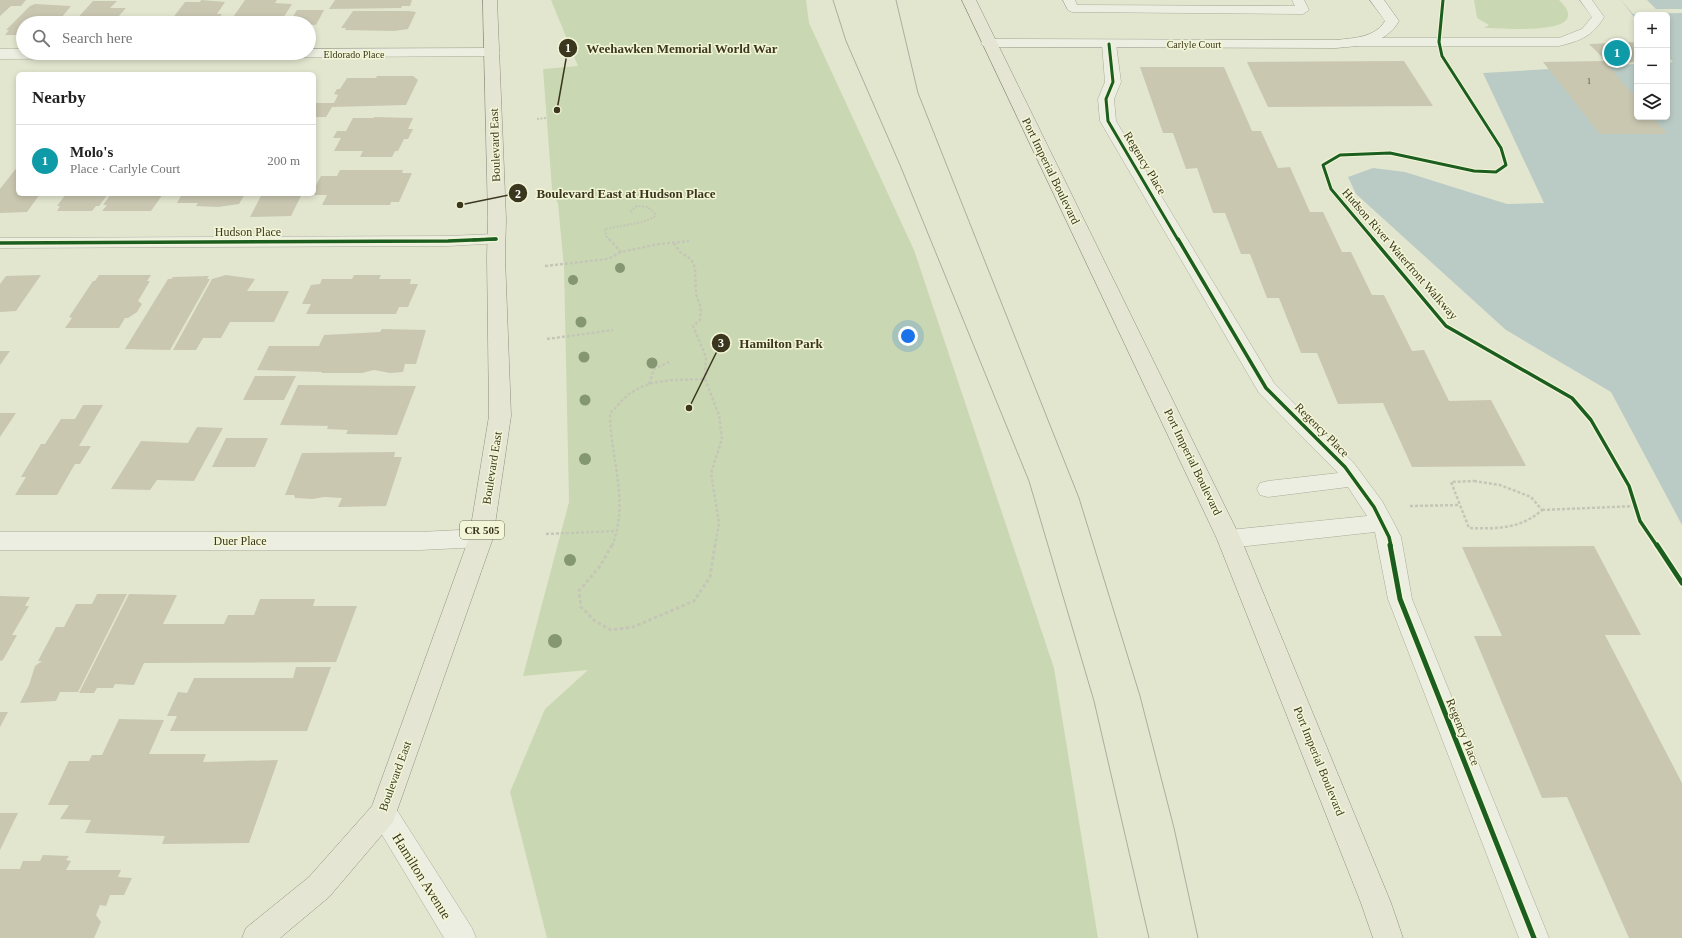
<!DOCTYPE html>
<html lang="en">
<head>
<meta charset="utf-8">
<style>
	:root { --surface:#fff; --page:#f2f2f2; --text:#222; --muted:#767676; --line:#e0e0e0; --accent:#2563eb }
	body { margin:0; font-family:Georgia,serif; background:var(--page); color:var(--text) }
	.controls { position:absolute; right:12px; top:12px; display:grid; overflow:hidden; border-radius:6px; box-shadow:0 2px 6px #0003 }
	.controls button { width:36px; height:36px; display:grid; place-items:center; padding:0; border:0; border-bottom:1px solid var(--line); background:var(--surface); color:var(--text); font:20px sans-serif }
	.you { position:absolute; left:908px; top:336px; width:14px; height:14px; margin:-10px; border:3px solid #fff; border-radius:50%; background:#1a73e8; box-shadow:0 0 0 6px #1a73e833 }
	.badge { display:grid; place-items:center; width:26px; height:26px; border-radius:50%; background:var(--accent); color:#fff; font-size:13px; font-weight:700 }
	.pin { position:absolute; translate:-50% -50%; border:2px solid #fff; box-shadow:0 1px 4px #0006 }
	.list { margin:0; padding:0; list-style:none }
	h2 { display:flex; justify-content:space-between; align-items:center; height:52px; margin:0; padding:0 16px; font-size:17px }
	h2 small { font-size:13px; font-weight:400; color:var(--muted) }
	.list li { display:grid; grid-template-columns:26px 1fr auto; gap:12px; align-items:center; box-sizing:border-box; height:72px; padding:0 16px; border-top:1px solid var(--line) }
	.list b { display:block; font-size:15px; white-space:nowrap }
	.list p { margin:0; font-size:13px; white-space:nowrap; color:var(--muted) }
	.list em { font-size:13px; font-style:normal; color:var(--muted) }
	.icon { flex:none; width:22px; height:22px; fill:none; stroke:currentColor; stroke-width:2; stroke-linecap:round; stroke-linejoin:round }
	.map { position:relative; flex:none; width:1682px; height:938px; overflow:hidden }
	.search { position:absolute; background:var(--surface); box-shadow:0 2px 6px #0003; left:16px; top:16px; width:300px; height:44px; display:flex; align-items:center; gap:10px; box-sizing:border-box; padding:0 14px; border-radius:22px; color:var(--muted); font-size:15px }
	.panel { position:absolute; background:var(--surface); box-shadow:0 2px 6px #0003; left:16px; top:72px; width:300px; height:124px; border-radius:6px }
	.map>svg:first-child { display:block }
	.green { fill:#c9d8b2 }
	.water { fill:#bacbc6 }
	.pier { fill:#e3e6cf }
	.building { fill:#c9c7b0 }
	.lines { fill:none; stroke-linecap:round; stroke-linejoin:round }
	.lane-casing { stroke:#aaab98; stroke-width:1 }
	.street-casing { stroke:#aaab98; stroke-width:1 }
	.secondary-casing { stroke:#999a88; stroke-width:1 }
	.primary-casing { stroke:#8f907f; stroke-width:1 }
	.path-far2 { stroke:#c5c6b7; stroke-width:2; stroke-dasharray:2 1.5; stroke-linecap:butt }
	.path-far1 { stroke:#c5c6b7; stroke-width:2.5; stroke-dasharray:3 2; stroke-linecap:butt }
	.path { stroke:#c5c6b7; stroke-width:3; stroke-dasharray:3.5 2.5; stroke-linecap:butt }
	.lane { fill:#eceee1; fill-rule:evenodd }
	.street { fill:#eceee1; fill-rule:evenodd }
	.secondary { fill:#eceee1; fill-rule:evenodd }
	.primary { fill:#e4e5d2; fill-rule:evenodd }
	.tram { stroke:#acaca0; stroke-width:1 }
	.cycleway-far2-casing { stroke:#f3f6d6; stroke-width:5 }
	.cycleway-far1-casing { stroke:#f3f6d6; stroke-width:6 }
	.cycleway-casing { stroke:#f3f6d6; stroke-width:8 }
	.cycleway-far2 { stroke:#1b5e20; stroke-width:3 }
	.cycleway-far1 { stroke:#1b5e20; stroke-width:3.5 }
	.cycleway { stroke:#1b5e20; stroke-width:5 }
	.tree { fill:#849772 }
	.labels { text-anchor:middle; stroke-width:3; stroke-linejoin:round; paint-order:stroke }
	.far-number-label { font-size:9px; fill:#5e5b43 }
	.far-street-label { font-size:10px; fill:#3b371f; stroke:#f3f6d6 }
	.shield { fill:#f3f6d6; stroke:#727056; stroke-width:1 }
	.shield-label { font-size:11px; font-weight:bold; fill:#3b371f }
	.street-label { font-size:12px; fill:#3b371f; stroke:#f3f6d6 }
	.near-street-label { font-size:14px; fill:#3b371f; stroke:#f3f6d6 }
	.leader { fill:none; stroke:#3b371f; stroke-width:1.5 }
	.callout-dot { fill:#3b371f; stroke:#f3f6d6; stroke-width:1.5 }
	.mark-label { font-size:12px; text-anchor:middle; font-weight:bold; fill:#fff }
	.callout-label { font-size:13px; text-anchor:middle; font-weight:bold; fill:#3b371f; stroke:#f3f6d6; stroke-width:3; stroke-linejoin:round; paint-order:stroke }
</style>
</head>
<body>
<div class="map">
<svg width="1682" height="938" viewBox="0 0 1682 938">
	<rect width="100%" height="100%" fill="#e3e6cf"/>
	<g class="green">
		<polygon points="551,0 806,0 809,23 914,250 1054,668 1098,938 547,938 510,792 545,709 588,670 523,676 569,502 564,267 558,204 552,189 543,69 578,66"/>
		<path d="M 1474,0 L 1559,0 C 1563,4 1569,10 1568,16 C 1566,34 1499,28 1484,28 L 1489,25 L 1477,18 Z"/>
	</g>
	<polygon class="water" points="1621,0 1682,0 1682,525 1611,392 1506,330 1356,194 1348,177 1373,168 1405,172 1507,204 1544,203 1483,73 1637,64 1637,117 1667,117 1667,63 1673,62 1667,56 1667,15 1637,15 1637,21"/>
	<polygon class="pier" points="1621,0 1647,0 1656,9 1682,9 1682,13 1633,14"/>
	<g class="building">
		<polygon points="0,0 26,0 21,6 11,6 0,16"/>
		<polygon points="201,0 225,2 217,14 222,14 215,23 169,23 185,2 200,2"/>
		<polygon points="245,0 277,0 275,3 292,4 280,23 229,23"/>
		<polygon points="335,0 412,0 410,6 402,6 401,8 329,9"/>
		<polygon points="93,1 117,1 110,8 126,8 118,17 128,17 122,23 73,23"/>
		<polygon points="35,4 71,6 57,23 23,23 23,35 5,35 9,30 6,30 30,6"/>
		<polygon points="297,10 324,10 316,25 289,23"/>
		<polygon points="353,11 408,11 416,12 408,29 394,31 345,30 346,28 341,28"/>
		<polygon points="1637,42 1637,62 1608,63 1589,44"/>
		<polygon points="1404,61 1433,106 1268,107 1247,62"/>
		<polygon points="1604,61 1637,99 1637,117 1652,117 1667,134 1600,134 1543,62"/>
		<polygon points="1140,67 1224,67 1252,131 1261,131 1278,168 1290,167 1310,212 1323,212 1342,252 1351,252 1372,295 1384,295 1412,351 1424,350 1449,401 1491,400 1526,466 1412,467 1383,403 1338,404 1317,353 1301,353 1279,298 1267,298 1250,254 1241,254 1225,213 1213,213 1197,168 1186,169 1173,133 1163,133"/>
		<polygon points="73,72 112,72 111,74 71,74"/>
		<polygon points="377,76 413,76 418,80 406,105 332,107 326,117 314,117 314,103 334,103 338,95 334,94 337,89 340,89 347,78 376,78"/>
		<polygon points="374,117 413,118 408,129 413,129 408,139 404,139 398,151 395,151 392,157 360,157 363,151 334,151 341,138 333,138 337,131 346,131 353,118 374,118"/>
		<polygon points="18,166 18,194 40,194 27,212 0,213 0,189"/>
		<polygon points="340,170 403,170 402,173 412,173 399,202 391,202 390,205 322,205 327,195 314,195 314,189 321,176 337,176"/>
		<polygon points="66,194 108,194 99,206 96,206 92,211 57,211 60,206 57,206"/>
		<polygon points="111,194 163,194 151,211 102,211 107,205 103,205"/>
		<polygon points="182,194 245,194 239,204 218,207 196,206 198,203 177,203"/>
		<polygon points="262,194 302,194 291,216 250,217"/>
		<polygon points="41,275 16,311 0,312 0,284 6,276"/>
		<polygon points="99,275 151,275 147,281 150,281 138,301 142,304 137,312 128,318 125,318 119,328 65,328 72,318 69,317 93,281 95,281"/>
		<polygon points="226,275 255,279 247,291 289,291 274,322 230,322 221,338 203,338 196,350 173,350 212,279"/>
		<polygon points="354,275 381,275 379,279 411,279 410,284 418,284 408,307 399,307 396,314 306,314 311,304 302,304 311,285 320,284 322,279 352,279"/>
		<polygon points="209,276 207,279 210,279 170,350 125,349 168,279 171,279 173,277"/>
		<polygon points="382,329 426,330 416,364 405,364 403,372 390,373 374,370 362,373 322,373 322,372 257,370 269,346 319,346 324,335 380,332"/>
		<polygon points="0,351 10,351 0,365"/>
		<polygon points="255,376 296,376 284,400 243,400"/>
		<polygon points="298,385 416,386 397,435 346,434 348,430 327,429 328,426 280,425"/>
		<polygon points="83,405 103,405 79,446 91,446 80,464 75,464 57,495 15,495 26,477 21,477 41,444 45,444 61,419 75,419"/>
		<polygon points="0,413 16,413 0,437"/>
		<polygon points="197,427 223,428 194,481 157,480 150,490 111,489 141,441 188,443"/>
		<polygon points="226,438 268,438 255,467 212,467"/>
		<polygon points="395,452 394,457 402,457 386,506 338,507 342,498 324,497 313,499 295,498 294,495 285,495 302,453"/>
		<polygon points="1594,546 1641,635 1605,635 1682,783 1682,938 1629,938 1567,797 1542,798 1474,636 1502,636 1462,547"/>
		<polygon points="97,594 127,594 78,692 60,692 56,701 20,703 29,685 35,666 42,661 38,661 56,627 64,627 76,604 92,604"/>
		<polygon points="129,594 177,595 163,624 224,624 228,615 254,615 260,599 315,599 313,606 357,606 336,662 144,663 134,685 115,684 113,688 97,688 94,693 79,693"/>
		<polygon points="0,596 30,597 25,606 29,606 12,635 17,635 3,660 0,661"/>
		<polygon points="296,667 331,667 307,731 170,731 177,716 167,716 178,692 187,693 194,678 293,678"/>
		<polygon points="0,712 8,712 0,727"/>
		<polygon points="119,719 164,720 149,754 206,754 203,762 278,760 249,843 162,844 165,836 85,833 91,820 60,819 69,805 48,805 69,761 89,761 92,755 102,755"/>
		<polygon points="0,813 18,813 0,850"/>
		<polygon points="43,855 69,856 66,860 71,861 66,870 121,870 118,877 132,878 124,895 110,895 106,906 100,905 96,915 101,922 94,938 0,938 0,869 20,869 23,861 40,861"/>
	</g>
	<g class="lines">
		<defs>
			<g id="lane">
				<polygon points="1063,0 1075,0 1077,5 1295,6 1292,0 1304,0 1309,10 1303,14 1072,12 1068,10"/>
				<path d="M 1580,0 L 1592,0 L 1604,17 C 1593,36 1580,41 1559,46 L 1356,46 L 1350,42 L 1356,38 L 1559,38 L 1582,29 L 1592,17 Z"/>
			</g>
			<g id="street">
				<polygon points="1109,40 1114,41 1116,44 1121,82 1114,99 1116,121 1274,383 1353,462 1382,501 1394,523 1401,537 1412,599 1549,938 1519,938 1388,599 1375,532 1229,548 1221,545 1217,539 1221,533 1229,530 1367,516 1348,487 1268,497 1260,495 1257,489 1260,483 1268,481 1338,473 1259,393 1100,121 1098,99 1105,82 1102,44 1104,41"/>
				<polygon points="492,48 497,50 500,53 497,56 0,59 0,49 23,49 23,53 309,53 309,49"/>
				<polygon points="496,234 502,235 505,239 502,243 448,246 0,248 0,238 448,236"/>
				<polygon points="481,529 489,532 493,538 489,544 481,547 420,550 0,550 0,532 420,532"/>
				<polygon points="383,801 393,804 472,928 476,938 444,938 369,813 373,804"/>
			</g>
			<path id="secondary" d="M 1370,0 L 1384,0 L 1399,21 C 1386,44 1361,46 1336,48 L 988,47 L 983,46 L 981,43 L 983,40 L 988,39 L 1336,40 C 1353,38 1375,38 1385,21 Z"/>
			<g id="primary">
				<polygon points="483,0 497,0 506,219 505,257 511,416 493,538 393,822 329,897 280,938 242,938 246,928 309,877 372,806 469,538 489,416 487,257 488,219"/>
				<polygon points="962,0 976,0 1241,539 1391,903 1403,938 1373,938 1361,903 1217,539"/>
			</g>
		</defs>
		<use href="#lane" class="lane-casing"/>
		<use href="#street" class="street-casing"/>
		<use href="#secondary" class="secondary-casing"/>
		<use href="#primary" class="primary-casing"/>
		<g class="path-far2">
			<polyline points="1441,15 1443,0"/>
			<polyline points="537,119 546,118"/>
			<polyline points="610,240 606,236 605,229 643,222 654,217 655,214 648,207 637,206 631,211 632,214"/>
			<polyline points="1374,240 1331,189 1323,165 1340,155 1390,153 1474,171 1496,172 1506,165 1501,148 1451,69"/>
		</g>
		<g class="path-far1">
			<polyline points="609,239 621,252"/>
			<polyline points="1373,239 1446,326 1572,398 1591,420 1629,486 1640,521 1657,546"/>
			<polyline points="674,243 680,252 691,259 695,268 696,294 701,308 700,320 693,326 706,357 705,379"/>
			<polyline points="545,266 608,259 621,252 659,244 689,241"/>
			<polyline points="547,339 613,330"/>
			<polyline points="649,384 654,369 669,362"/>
			<path d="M 1474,481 L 1500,485 L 1531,497 L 1542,510 C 1521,529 1496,529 1469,528 L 1451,482 Z"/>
			<polyline points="1410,506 1460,505"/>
			<polyline points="1542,510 1636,506"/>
			<polyline points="546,534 616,531"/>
			<path d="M 612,546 C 630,500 610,459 610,413 C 618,406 624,397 632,392 C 653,378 681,380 705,379 L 719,415 L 722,439 L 711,473 L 719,523 L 715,546"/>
		</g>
		<g class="path">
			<polyline points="612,545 600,566 579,591 581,607 595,621 611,630 633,627 694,601 710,577 715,545"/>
			<polyline points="1657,545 1682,583"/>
		</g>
		<use href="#lane" class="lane"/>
		<use href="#street" class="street"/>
		<use href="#secondary" class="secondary"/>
		<use href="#primary" class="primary"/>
		<g class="tram">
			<polyline points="833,0 846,41 900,165 1029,481 1094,701 1149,938"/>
			<polyline points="896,0 918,93 1079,498 1140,696 1174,828 1198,938"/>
		</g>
		<defs>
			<g id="cycleway-far2">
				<polyline points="1109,44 1113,82 1106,99 1108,121 1178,240"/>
				<polyline points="473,240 496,239"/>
				<polyline points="1374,240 1331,189 1323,165 1340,155 1390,153 1474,171 1496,172 1506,165 1501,148 1442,56 1439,42 1443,0"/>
			</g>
			<g id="cycleway-far1">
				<polyline points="1178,239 1266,388 1345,467 1374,507 1389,537 1391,546"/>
				<polyline points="1373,239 1446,326 1572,398 1591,420 1629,486 1640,521 1657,546"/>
				<polyline points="0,243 448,241 496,239"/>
			</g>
			<g id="cycleway">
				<polyline points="1390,545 1400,599 1534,938"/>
				<polyline points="1657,545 1682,583"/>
			</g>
		</defs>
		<use href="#cycleway-far2" class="cycleway-far2-casing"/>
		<use href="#cycleway-far1" class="cycleway-far1-casing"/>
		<use href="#cycleway" class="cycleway-casing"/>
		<use href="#cycleway-far2" class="cycleway-far2"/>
		<use href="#cycleway-far1" class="cycleway-far1"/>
		<use href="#cycleway" class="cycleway"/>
	</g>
	<g class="tree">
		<circle cx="620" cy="268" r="5"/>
		<circle cx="573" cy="280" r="5"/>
		<circle cx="581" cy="322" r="5.5"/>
		<circle cx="584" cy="357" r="5.5"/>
		<circle cx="652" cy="363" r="5.5"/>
		<circle cx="585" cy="400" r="5.5"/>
		<circle cx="585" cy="459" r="6"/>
		<circle cx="570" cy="560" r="6"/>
		<circle cx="555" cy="641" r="7"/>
	</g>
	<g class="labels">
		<g class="far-number-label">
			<text x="1589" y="84">1</text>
		</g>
		<g class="far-street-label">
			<text x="1194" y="48">Carlyle Court</text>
			<text x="354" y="58">Eldorado Place</text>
		</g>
		<rect class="shield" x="460" y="521" width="44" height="18" rx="3"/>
		<g class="shield-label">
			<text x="482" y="534">CR 505</text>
		</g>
		<g class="street-label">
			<text transform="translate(495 145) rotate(-92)" y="4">Boulevard East</text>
			<text transform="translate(1145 163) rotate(59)" y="4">Regency Place</text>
			<text transform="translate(1051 171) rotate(64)" y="4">Port Imperial Boulevard</text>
			<text x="248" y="236">Hudson Place</text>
			<text transform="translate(1400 254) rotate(49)" y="4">Hudson River Waterfront Walkway</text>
			<text transform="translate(1322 430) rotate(45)" y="4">Regency Place</text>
			<text transform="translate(1193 462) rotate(64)" y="4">Port Imperial Boulevard</text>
			<text transform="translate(492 468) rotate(-81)" y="4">Boulevard East</text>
			<text x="240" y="545">Duer Place</text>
			<text transform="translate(1463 732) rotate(68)" y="4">Regency Place</text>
			<text transform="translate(1319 761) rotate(68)" y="4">Port Imperial Boulevard</text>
			<text transform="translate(395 776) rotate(-70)" y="4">Boulevard East</text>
		</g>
		<g class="near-street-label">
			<text transform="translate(422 876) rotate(58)" y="5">Hamilton Avenue</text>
		</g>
	</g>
	<path class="leader" d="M557 110L568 48M460 205L518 193M689 408L721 343"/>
	<g class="callout-dot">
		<circle cx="557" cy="110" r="4"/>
		<circle cx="460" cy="205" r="4"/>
		<circle cx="689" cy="408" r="4"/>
		<circle cx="568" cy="48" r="10"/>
		<circle cx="518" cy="193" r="10"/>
		<circle cx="721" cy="343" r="10"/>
	</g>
	<g class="mark-label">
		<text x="568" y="52">1</text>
		<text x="518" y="198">2</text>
		<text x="721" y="347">3</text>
	</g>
	<g class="callout-label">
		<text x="682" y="53">Weehawken Memorial World War</text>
		<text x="626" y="198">Boulevard East at Hudson Place</text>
		<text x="781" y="348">Hamilton Park</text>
	</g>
</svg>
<div class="controls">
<button>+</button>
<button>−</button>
<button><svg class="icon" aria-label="layers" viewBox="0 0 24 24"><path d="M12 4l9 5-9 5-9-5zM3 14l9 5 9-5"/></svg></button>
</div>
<div class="you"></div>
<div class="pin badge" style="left:1617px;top:53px;background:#0f9aa8">1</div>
<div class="search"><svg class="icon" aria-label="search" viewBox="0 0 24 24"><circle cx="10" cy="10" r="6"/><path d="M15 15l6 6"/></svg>Search here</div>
<section class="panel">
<h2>Nearby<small></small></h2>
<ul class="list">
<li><span class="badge" style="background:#0f9aa8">1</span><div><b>Molo's</b><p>Place · Carlyle Court</p></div><em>200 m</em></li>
</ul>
</section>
</div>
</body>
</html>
